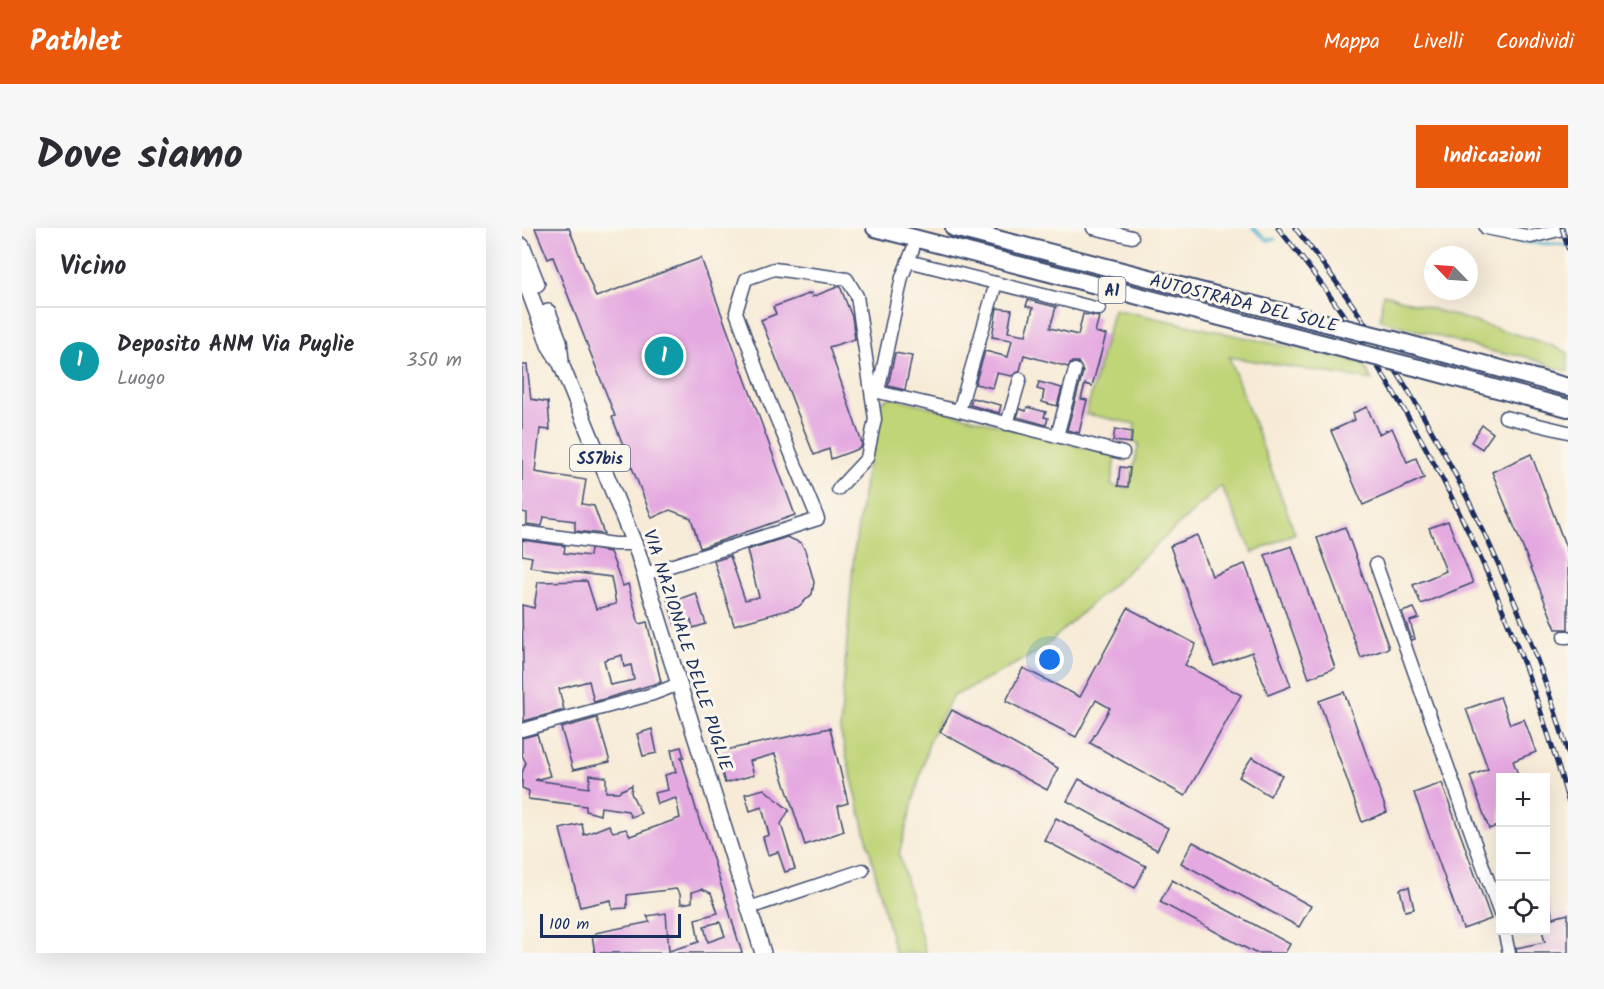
<!DOCTYPE html>
<html lang="it">
<head>
<meta charset="utf-8">
<style>
	:root { --surface:#fff; --page:#f7f7f7; --text:#2b2b33; --muted:#7c7c81; --line:#e1e1e2; --accent:#ea580c }
	body { margin:0; font-family:Kalam,sans-serif; background:var(--page); color:var(--text) }
	.controls { position:absolute; right:18px; bottom:18px; display:grid; overflow:hidden; border-radius:0px; box-shadow:0 6px 24px #0002 }
	.controls button { width:54px; height:54px; display:grid; place-items:center; padding:0; border:0; border-bottom:2px solid var(--line); background:var(--surface); color:var(--text); font:30px sans-serif }
	.compass { position:absolute; left:902px; top:18px; width:54px; height:54px; border-radius:50%; background:var(--surface); box-shadow:0 6px 24px #0002; rotate:295deg }
	.scale { position:absolute; left:18px; bottom:15px; width:141px; box-sizing:border-box; padding-left:6px; border:3px solid #1b2f5e; border-top:0; font-size:16px; line-height:21px; white-space:nowrap; color:#1b2f5e; -webkit-text-stroke:4px #fbf7ec; paint-order:stroke }
	.you { position:absolute; left:528px; top:432px; width:21px; height:21px; margin:-15px; border:4px solid #fff; border-radius:50%; background:#1a73e8; box-shadow:0 0 0 9px #1a73e833 }
	.badge { display:grid; place-items:center; width:39px; height:39px; border-radius:50%; background:var(--accent); color:#fff; font-size:20px; font-weight:700 }
	.pin { position:absolute; translate:-50% -50%; border:3px solid #fff; box-shadow:0 2px 6px #0006 }
	.list { margin:0; padding:0; list-style:none }
	h2 { display:flex; justify-content:space-between; align-items:center; height:78px; margin:0; padding:0 24px; font-size:26px }
	h2 small { font-size:20px; font-weight:400; color:var(--muted) }
	.list li { display:grid; grid-template-columns:39px 1fr auto; gap:18px; align-items:center; box-sizing:border-box; height:108px; padding:0 24px; border-top:2px solid var(--line) }
	.list b { display:block; font-size:22px; white-space:nowrap }
	.list p { margin:0; font-size:20px; white-space:nowrap; color:var(--muted) }
	.list em { font-size:20px; font-style:normal; color:var(--muted) }
	.icon { flex:none; width:33px; height:33px; fill:none; stroke:currentColor; stroke-width:2; stroke-linecap:round; stroke-linejoin:round }
	.map { position:relative; flex:none; width:1046px; height:725px; overflow:hidden; border-radius:0px }
	header { display:flex; align-items:center; gap:36px; box-sizing:border-box; height:84px; padding:0 30px; background:var(--accent); color:#fff }
	header strong { font-size:28px }
	nav { display:flex; gap:33px; margin-inline-start:auto; font-size:21px }
	.intro { display:flex; align-items:center; justify-content:space-between; box-sizing:border-box; height:144px; padding:0 36px }
	h1 { margin:0; font-size:42px }
	.button { padding:15px 27px; border-radius:0px; background:var(--accent); color:#fff; font-size:21px; font-weight:700 }
	main { display:flex; gap:36px; padding:0 36px }
	aside { flex:1; background:var(--surface); border-radius:0px; box-shadow:0 6px 24px #0002 }
	.map>svg:first-child { display:block }
	.green { fill:#c0d478; stroke:#6e826b; stroke-width:1.5 }
	.lines { fill:none; stroke-linecap:round; stroke-linejoin:round }
	.stream { stroke:#4fb1ce; stroke-width:3 }
	.building { fill:#e4a9e0; fill-rule:evenodd }
	.minor-casing { stroke:#3c4b70; stroke-width:15 }
	.major-casing { stroke:#3c4b70; stroke-width:18 }
	.highway-casing { stroke:#3c4b70; stroke-width:20 }
	.minor { stroke:#fff; stroke-width:12 }
	.major { stroke:#fff; stroke-width:15 }
	.highway { stroke:#fff; stroke-width:16 }
	.rail-casing { stroke:#1b2f5e; stroke-width:5 }
	.rail { stroke:#fbf7ec; stroke-width:3; stroke-dasharray:9; stroke-linecap:butt }
	.highway-bridge-casing { stroke:#3c4b70; stroke-width:20; stroke-linecap:butt }
	.highway-bridge { stroke:#fff; stroke-width:16 }
	.labels { text-anchor:middle; stroke-width:6; stroke-linejoin:round; paint-order:stroke }
	.shield { fill:#fbf7ec; stroke:#5e6b89; stroke-width:1.5 }
	.shield-label { font-size:16px; font-weight:bold; fill:#1b2f5e }
	.street-label { font-size:18px; fill:#1b2f5e; stroke:#fbf7ec }
</style>
</head>
<body>
<header>
<strong>Pathlet</strong>
<nav><a>Mappa</a><a>Livelli</a><a>Condividi</a></nav>
</header>
<div class="intro"><h1>Dove siamo</h1><a class="button">Indicazioni</a></div>
<main>
<aside>
<h2>Vicino<small></small></h2>
<ul class="list">
<li><span class="badge" style="background:#0f9aa8">1</span><div><b>Deposito ANM Via Puglie</b><p>Luogo</p></div><em>350 m</em></li>
</ul>
</aside>
<div class="map">
<svg width="1046" height="725" viewBox="0 0 1046 725">
	<rect width="100%" height="100%" fill="#fbf7ec"/>
	<filter id="ink" filterUnits="userSpaceOnUse"><feTurbulence type="fractalNoise" baseFrequency=".0167" numOctaves="2"/><feDisplacementMap in="SourceGraphic" scale="12" xChannelSelector="R" yChannelSelector="G"/><feConvolveMatrix kernelMatrix="1 2 1 2 8 2 1 2 1" color-interpolation-filters="sRGB"/></filter>
	<filter id="wash" filterUnits="userSpaceOnUse"><feTurbulence type="fractalNoise" baseFrequency=".008" numOctaves="4" result="noise"/><feDisplacementMap in="SourceGraphic" scale="24" xChannelSelector="R" yChannelSelector="G"/><feGaussianBlur stdDeviation="1.35" result="paint"/><feColorMatrix in="noise" values="0 0 0 0 0 0 0 0 0 0 0 0 0 0 0 0 0 1.4 0 .05"/><feComposite in="paint" operator="in"/></filter>
	<g filter="url(#wash)">
		<rect width="100%" height="100%" fill="#f7ebd7"/>
		<g class="green">
			<polygon points="861,66 1029,117 1046,125 1046,144 1002,128 976,125 858,92"/>
			<polygon points="592,81 841,135 850,152 707,129 773,305 731,325 699,258 518,423 430,469 408,511 377,626 404,725 373,725 318,502 332,324 354,185 360,173 370,169 594,228 589,257 607,260 617,215 611,214 613,196 564,186"/>
		</g>
		<g class="lines">
			<g class="stream">
				<polyline points="731,0 745,12 753,11"/>
				<polyline points="943,0 998,14 1046,17"/>
			</g>
		</g>
		<g id="blocks">
			<g class="building">
				<polygon points="13,0 47,0 74,69 179,30 273,287 178,320 169,290 148,282 130,290 90,189 93,188 31,29 26,31"/>
				<polygon points="318,58 330,89 333,111 307,119 340,215 339,220 309,231 307,221 292,227 239,92 254,86 251,79 289,65 290,69"/>
				<polygon points="506,72 534,79 528,100 556,107 561,86 577,89 573,104 584,107 570,158 563,156 559,171 565,172 557,205 545,202 561,144 556,134 550,134 546,139 502,127 498,143 490,148 475,145 471,160 453,156 463,123 486,129 490,112 470,109 475,80 490,82 486,104 504,107 511,80 504,78"/>
				<polygon points="373,125 390,128 383,162 366,158"/>
				<polygon points="0,137 5,137 9,171 26,174 28,202 18,201 13,244 64,252 60,276 72,278 82,306 53,303 53,293 22,289 20,298 5,296 5,285 0,284"/>
				<polygon points="517,154 540,160 535,178 520,174 522,163 515,161"/>
				<polygon points="450,170 479,177 477,185 448,177"/>
				<polygon points="505,179 524,184 522,189 526,190 524,197 495,189 498,181 504,183"/>
				<polygon points="845,179 857,206 870,200 885,234 894,230 902,250 841,277 809,203 833,192 831,185"/>
				<polygon points="960,197 971,205 960,221 949,214"/>
				<polygon points="593,201 610,204 609,215 591,213"/>
				<polygon points="1009,226 1046,325 1046,401 1034,401 970,244"/>
				<polygon points="598,239 608,240 606,259 596,258"/>
				<polygon points="926,293 951,355 899,376 891,357 924,343 907,300"/>
				<polygon points="823,299 867,420 839,430 795,310"/>
				<polygon points="675,307 690,348 723,336 769,458 746,467 730,424 692,438 648,318"/>
				<polygon points="265,309 279,315 283,322 292,354 290,366 276,379 212,397 192,333 208,328 223,372 237,369 225,322"/>
				<path d="M 0,312 L 43,318 L 42,325 L 68,328 L 69,321 L 88,324 L 101,358 L 106,356 L 117,396 L 125,394 L 139,454 L 72,474 L 67,453 L 37,461 L 42,482 L 2,493 L 0,377 L 12,380 L 16,354 L 65,353 L 74,381 L 94,376 L 89,349 L 8,339 L 10,329 L 0,327 ZM 100,427 L 102,439 L 109,437 L 112,452 L 88,457 L 82,432 Z"/>
				<polygon points="770,318 813,440 787,450 743,327"/>
				<polygon points="174,365 184,396 171,400 169,392 153,397 145,371 156,368 157,371"/>
				<polygon points="606,380 674,416 663,437 719,467 663,568 568,515 588,480 574,472 554,509 484,473 501,440 558,469"/>
				<polygon points="892,380 897,390 888,393 893,411 890,412 880,384"/>
				<polygon points="822,464 865,584 840,594 797,473"/>
				<polygon points="978,469 988,496 1002,491 1014,524 991,533 997,549 978,549 978,597 967,601 948,548 966,541 944,481"/>
				<polygon points="430,482 536,540 525,562 418,504"/>
				<polygon points="75,490 88,534 51,542 39,500"/>
				<polygon points="308,500 326,575 316,578 322,603 283,617 253,526 228,533 232,547 203,555 194,524"/>
				<polygon points="130,501 135,525 121,528 115,506"/>
				<polygon points="15,506 28,548 13,552 67,560 68,547 84,549 84,564 96,564 110,557 109,565 119,585 109,589 106,583 79,579 78,587 64,583 64,578 6,571 7,563 0,560 0,545 4,535 0,527 0,510"/>
				<path d="M 159,519 L 162,529 L 159,529 L 178,595 L 183,605 L 220,725 L 73,725 L 70,708 L 74,708 L 73,705 L 128,694 L 125,688 L 144,685 L 147,723 L 177,714 L 173,691 L 196,685 L 189,665 L 180,661 L 170,664 L 170,674 L 159,676 L 158,666 L 154,661 L 105,667 L 105,680 L 90,681 L 89,672 L 58,679 L 38,601 L 60,596 L 62,607 L 87,597 L 91,604 L 104,601 L 108,608 L 158,590 L 154,570 L 135,576 L 132,565 L 146,562 L 143,547 L 154,544 L 149,522 ZM 198,694 L 203,708 L 186,714 L 182,698 Z"/>
				<polygon points="730,529 760,547 748,568 717,549"/>
				<polygon points="557,551 646,600 635,622 545,573"/>
				<polygon points="920,555 969,691 941,701 892,565"/>
				<polygon points="242,561 267,582 259,596 273,641 263,644 256,624 246,627 241,609 247,607 240,579 228,583 223,566"/>
				<polygon points="534,590 624,638 613,660 522,612"/>
				<polygon points="671,614 789,678 777,699 659,635"/>
				<polygon points="650,652 768,716 763,725 733,725 638,674"/>
				<polygon points="887,659 892,681 883,683 878,661"/>
				<polygon points="1026,670 1031,690 1046,686 1046,725 995,725 994,720 1023,714 1020,702 1023,702 1023,671"/>
			</g>
		</g>
	</g>
	<g filter="url(#ink)">
		<use href="#blocks" fill-opacity="0" stroke="#3c4b70" stroke-width="1.5"/>
		<g class="lines">
			<defs>
				<g id="minor">
					<polyline points="571,0 610,9"/>
					<polyline points="964,0 1009,9 1045,0"/>
					<polyline points="391,21 380,49 356,164 437,183"/>
					<polyline points="386,33 577,81"/>
					<polyline points="474,55 437,183 601,225"/>
					<polyline points="983,189 1046,204"/>
					<polyline points="485,196 498,151"/>
					<polyline points="535,208 553,142"/>
					<polyline points="0,304 92,316 112,316"/>
					<polyline points="854,336 978,686"/>
					<polyline points="123,346 296,291 243,163 214,84 224,51 252,41 325,51 335,68 353,191 345,230 316,261"/>
					<polyline points="1042,409 1046,409"/>
					<polyline points="0,502 131,466 157,456"/>
					<polyline points="227,680 341,642"/>
					<polyline points="982,702 987,725"/>
				</g>
				<g id="major">
					<polyline points="0,18 15,56"/>
					<polyline points="0,44 27,117 39,136 116,325 241,725"/>
					<polyline points="26,84 37,113 39,133"/>
				</g>
				<g id="highway">
					<polyline points="353,0 826,122"/>
					<polyline points="432,0 815,98"/>
					<polyline points="872,112 1046,159"/>
					<polyline points="897,140 1046,180"/>
				</g>
			</defs>
			<use href="#minor" class="minor-casing"/>
			<use href="#major" class="major-casing"/>
			<use href="#highway" class="highway-casing"/>
			<use href="#minor" class="minor"/>
			<use href="#major" class="major"/>
			<use href="#highway" class="highway"/>
			<defs>
				<g id="rail">
					<path d="M 756,0 C 895,171 987,362 1046,572"/>
					<path d="M 773,0 C 897,155 990,336 1046,525"/>
					<polyline points="1040,0 1046,20"/>
				</g>
			</defs>
			<use href="#rail" class="rail-casing"/>
			<use href="#rail" class="rail"/>
			<defs>
				<g id="highway-bridge">
					<polyline points="815,98 872,112"/>
					<polyline points="826,122 897,140"/>
				</g>
			</defs>
			<use href="#highway-bridge" class="highway-bridge-casing"/>
			<use href="#highway-bridge" class="highway-bridge"/>
		</g>
	</g>
	<g class="labels">
		<g class="shield">
			<rect x="576.5" y="49" width="27" height="26" rx="4.5"/>
			<rect x="48" y="217" width="60" height="26" rx="4.5"/>
		</g>
		<g class="shield-label">
			<text x="590" y="68">A1</text>
			<text x="78" y="236">SS7bis</text>
		</g>
		<g class="street-label">
			<text transform="translate(722 75) rotate(14)" y="6">AUTOSTRADA DEL SOLE</text>
			<text transform="translate(166 422) rotate(72)" y="6">VIA NAZIONALE DELLE PUGLIE</text>
		</g>
	</g>
</svg>
<div class="controls">
<button>+</button>
<button>−</button>
<button><svg class="icon" aria-label="locate" viewBox="0 0 24 24"><circle cx="12" cy="12" r="6"/><path d="M12 2v4M12 18v4M2 12h4M18 12h4"/></svg></button>
</div>
<svg class="compass" viewBox="-18 -18 36 36"><path d="M0-13l5 13h-10z" fill="#e53935"/><path d="M0 13l5-13h-10z" fill="#7c7c81"/></svg>
<div class="scale">100 m</div>
<div class="you"></div>
<div class="pin badge" style="left:142px;top:128px;background:#0f9aa8">1</div>
</div>
</main>
</body>
</html>
